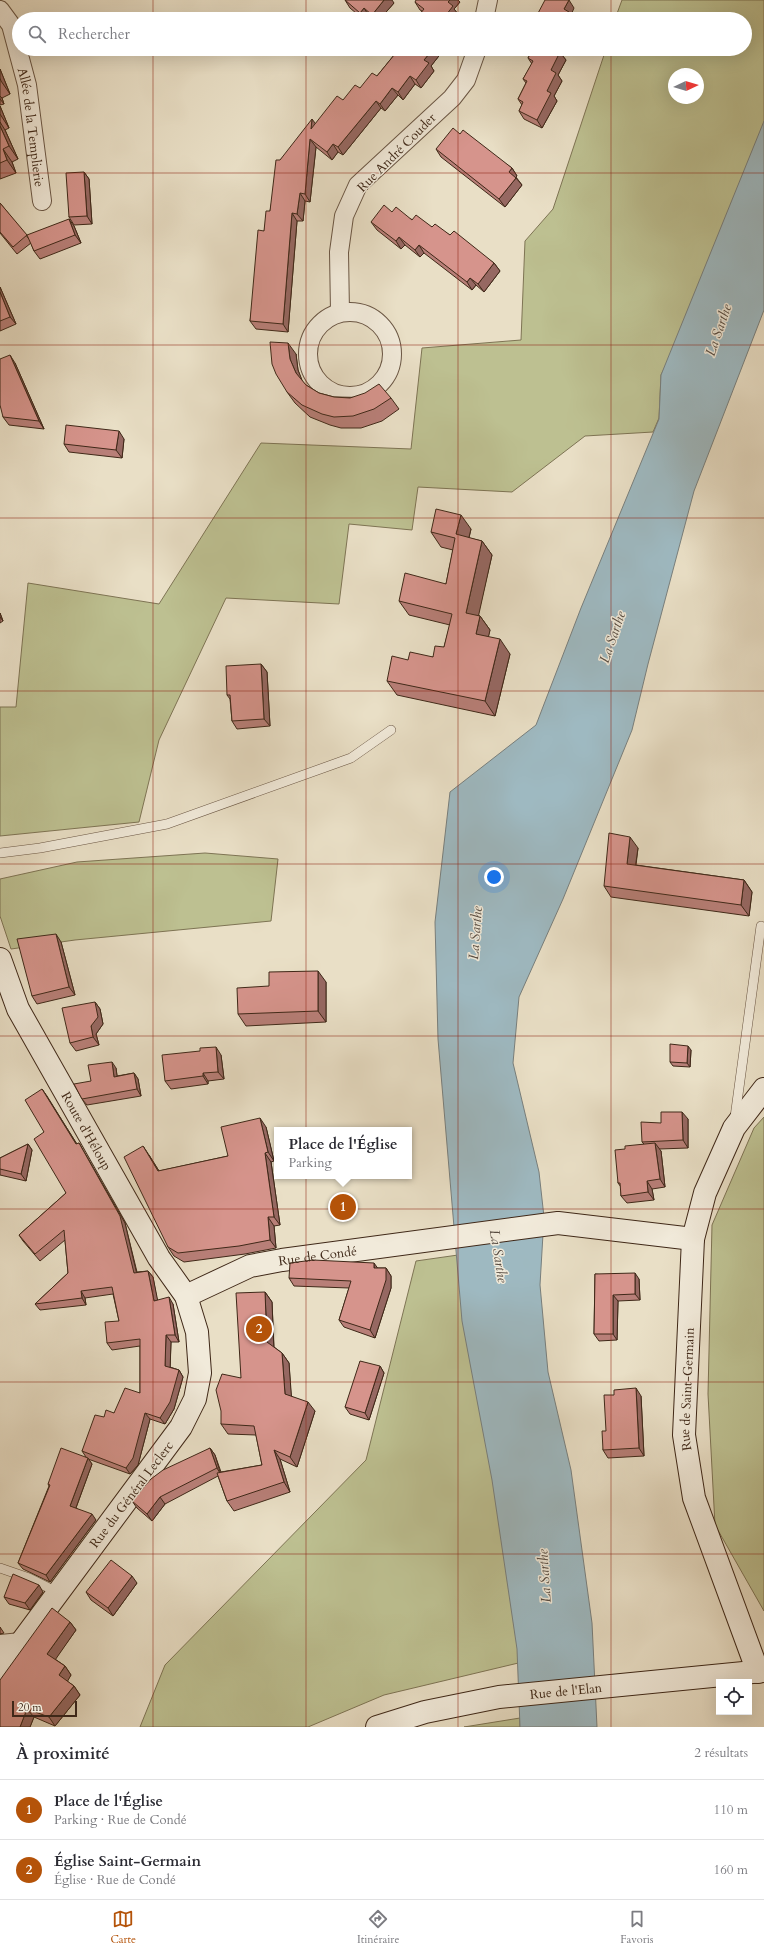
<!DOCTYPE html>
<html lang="fr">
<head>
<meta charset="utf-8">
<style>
	:root { --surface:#fff; --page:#f2f2f3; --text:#2b2b33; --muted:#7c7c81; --line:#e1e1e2; --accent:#b45309 }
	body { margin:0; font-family:Cardo,serif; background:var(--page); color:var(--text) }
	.controls { position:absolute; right:12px; bottom:12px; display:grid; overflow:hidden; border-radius:0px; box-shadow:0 4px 16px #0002 }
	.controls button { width:36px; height:36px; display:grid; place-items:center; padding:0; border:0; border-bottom:1px solid var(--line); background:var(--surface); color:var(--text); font:20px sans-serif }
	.compass { position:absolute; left:668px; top:68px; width:36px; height:36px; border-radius:50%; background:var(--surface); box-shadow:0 4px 16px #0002; rotate:86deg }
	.scale { position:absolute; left:12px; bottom:10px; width:65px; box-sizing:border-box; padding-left:4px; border:2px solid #3f2818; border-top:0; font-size:11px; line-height:14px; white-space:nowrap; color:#3f2818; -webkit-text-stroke:3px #f1eada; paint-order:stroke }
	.you { position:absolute; left:494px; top:877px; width:14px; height:14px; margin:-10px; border:3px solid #fff; border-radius:50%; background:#1a73e8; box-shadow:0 0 0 6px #1a73e833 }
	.badge { display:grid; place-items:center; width:26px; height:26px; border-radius:50%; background:var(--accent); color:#fff; font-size:13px; font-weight:700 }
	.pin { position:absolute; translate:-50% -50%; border:2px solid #fff; box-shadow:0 1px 4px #0006 }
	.popup { position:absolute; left:274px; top:1127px; width:138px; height:52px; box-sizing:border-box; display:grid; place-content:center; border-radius:0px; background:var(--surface); filter:drop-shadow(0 1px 3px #0005); font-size:13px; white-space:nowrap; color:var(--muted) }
	.popup b { font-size:15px; color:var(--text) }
	.popup::after { content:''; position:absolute; left:50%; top:100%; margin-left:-8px; border:8px solid transparent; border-top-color:var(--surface) }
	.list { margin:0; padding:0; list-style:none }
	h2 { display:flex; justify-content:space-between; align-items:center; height:52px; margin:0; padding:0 16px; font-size:17px }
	h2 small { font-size:13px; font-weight:400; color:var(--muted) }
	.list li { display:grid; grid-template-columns:26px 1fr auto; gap:12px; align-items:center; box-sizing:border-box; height:60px; padding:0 16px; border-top:1px solid var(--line) }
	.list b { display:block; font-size:15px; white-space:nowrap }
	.list p { margin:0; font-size:13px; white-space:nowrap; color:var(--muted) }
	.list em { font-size:13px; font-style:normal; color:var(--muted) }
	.icon { flex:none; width:22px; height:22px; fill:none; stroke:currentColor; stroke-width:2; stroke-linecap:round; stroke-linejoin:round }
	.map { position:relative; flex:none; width:764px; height:1727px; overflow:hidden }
	.search { position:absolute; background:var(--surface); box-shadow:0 4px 16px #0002; left:12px; right:12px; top:12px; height:44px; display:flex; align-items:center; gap:10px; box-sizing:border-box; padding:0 14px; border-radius:22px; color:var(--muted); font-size:15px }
	.sheet { height:172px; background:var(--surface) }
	nav { display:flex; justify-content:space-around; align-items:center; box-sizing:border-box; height:56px; border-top:1px solid var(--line); background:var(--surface); font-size:11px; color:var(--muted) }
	nav a { display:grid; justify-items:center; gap:2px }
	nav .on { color:var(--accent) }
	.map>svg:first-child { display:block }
	.green { fill:#bdc091; stroke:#7e7454; fill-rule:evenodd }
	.water { fill:#9eb9c1; stroke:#787f7d }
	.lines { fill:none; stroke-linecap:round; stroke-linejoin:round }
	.lane-casing { stroke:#6a5644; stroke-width:10 }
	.street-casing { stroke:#6a5644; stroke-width:20 }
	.secondary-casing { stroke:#3f2818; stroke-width:24 }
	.lane { stroke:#f1eada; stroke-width:9 }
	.street { stroke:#f1eada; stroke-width:18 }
	.secondary { stroke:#f1eada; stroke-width:22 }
	.wall { fill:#b87f78; stroke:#3f2818 }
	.shaded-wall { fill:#966862; stroke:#3f2818 }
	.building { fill:#d6948c; stroke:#3f2818 }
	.grid { fill:none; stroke:#8f2418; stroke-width:1; stroke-opacity:0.55 }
	.labels { text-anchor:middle; stroke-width:3; stroke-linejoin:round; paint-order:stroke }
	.street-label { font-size:13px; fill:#3f2818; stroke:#f1eada }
	.water-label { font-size:14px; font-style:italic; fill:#574c42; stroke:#f1eada }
</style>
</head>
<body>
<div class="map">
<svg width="764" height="1727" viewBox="0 0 764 1727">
	<rect width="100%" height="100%" fill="#e9dfc6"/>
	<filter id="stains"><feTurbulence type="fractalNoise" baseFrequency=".005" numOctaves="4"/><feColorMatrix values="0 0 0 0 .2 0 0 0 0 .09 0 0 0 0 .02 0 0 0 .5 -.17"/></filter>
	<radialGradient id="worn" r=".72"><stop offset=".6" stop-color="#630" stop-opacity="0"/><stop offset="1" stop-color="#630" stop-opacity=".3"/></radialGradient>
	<g class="green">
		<path d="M 622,0 L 764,0 L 764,161 L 661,375 L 659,418 L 653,432 L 585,436 L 512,492 L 418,487 L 412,530 L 349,524 L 339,604 L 226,598 L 159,740 L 139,822 L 0,836 L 0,707 L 16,707 L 28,583 L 159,604 L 261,443 L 411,449 L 422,348 L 521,340 L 525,241 L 553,209 L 606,49 L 745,49 L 745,19 L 615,19 ZM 674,74 L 698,74 L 698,98 L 674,98 Z"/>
		<polygon points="205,853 278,859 271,921 75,940 11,949 0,916 0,879 77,862"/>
		<polygon points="764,1117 764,1611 715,1525 708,1394 712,1225 754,1128"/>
		<polygon points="465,1254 531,1660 384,1695 308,1727 140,1727 165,1665 366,1460 416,1261"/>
		<polygon points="520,1718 520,1727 464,1727"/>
	</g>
	<polygon class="water" points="764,121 764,310 694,491 648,664 632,730 563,899 519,997 513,1063 539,1172 544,1217 540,1285 548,1372 571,1470 592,1623 597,1727 520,1727 517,1649 492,1480 462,1321 438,1039 435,922 450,792 536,725 581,608 659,419 661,375"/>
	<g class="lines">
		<defs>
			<g id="lane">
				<polyline points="0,853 40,848 167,824 351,758 391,730"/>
				<polyline points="735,1117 761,926"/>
				<polyline points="0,1568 29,1578 57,1592"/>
			</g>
			<g id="street">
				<path id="s1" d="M 0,10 L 11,25 L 27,85 L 42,201"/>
				<polyline points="484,19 488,0"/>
				<circle cx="350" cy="354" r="42"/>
				<polyline points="340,312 339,252 344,216 358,185 452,98 466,80 477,49"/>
				<polyline points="0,1644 21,1642"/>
			</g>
			<g id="secondary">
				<path id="s2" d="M 0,959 L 18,1009 L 159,1258 L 186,1296 L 197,1332 L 200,1373 L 195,1399 L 181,1427 L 0,1671"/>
				<path id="s3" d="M 186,1296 L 250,1266 L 282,1260 L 558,1223 L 693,1239"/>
				<path id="s4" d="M 758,1672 L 694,1498 L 684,1435 L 693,1239 L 705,1193 L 734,1128 L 764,1089"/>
				<path id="s5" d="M 377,1727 L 425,1712 L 499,1697 L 764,1671"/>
			</g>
		</defs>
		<use href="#lane" class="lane-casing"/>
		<use href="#street" class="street-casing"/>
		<use href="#secondary" class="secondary-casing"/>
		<use href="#lane" class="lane"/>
		<use href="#street" class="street"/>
		<use href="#secondary" class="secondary"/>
	</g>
	<g class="wall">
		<polygon points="345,0 394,3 380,19 373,19 369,16 367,19 363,19 350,8"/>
		<polygon points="415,2 460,2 454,9 458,14 454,19 416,19 422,11 420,10"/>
		<polygon points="399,49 440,49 442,52 431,66 434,71 421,88 415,84 403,100 398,95 385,111 381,108 343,155 338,152 332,160 316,147 310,202 305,201 303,221 297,221 288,332 256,329 250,321 264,231 270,211 280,160 316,123 343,100 377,76"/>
		<polygon points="533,49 566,49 562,55 566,60 558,75 562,81 554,96 557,101 542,128 524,119 519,111 522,105 518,99 526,83 523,79 532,64 528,58"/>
		<polygon points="0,69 10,94 2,98 4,104 0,105"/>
		<polygon points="0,106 9,128 5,130 18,159 12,162 16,173 0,179"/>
		<polygon points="460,134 512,168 517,176 516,177 522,185 505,207 441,157 436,149"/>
		<polygon points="84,172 89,179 92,224 74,225 69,217"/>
		<polygon points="0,203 29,239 74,226 81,243 40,259 34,251 31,243 17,254 0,233"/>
		<polygon points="392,212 432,227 450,235 494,263 500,271 484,292 476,285 472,290 424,253 420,257 405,245 401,249 377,230 371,222"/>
		<polygon points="0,287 16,324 0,331"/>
		<polygon points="296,354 298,370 302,381 306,385 319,393 334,397 391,398 399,409 382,421 361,428 341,428 330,425 310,417 295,403 287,392"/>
		<polygon points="15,363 44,429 9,425 3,417"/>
		<polygon points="124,439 122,458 69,452 64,444"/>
		<polygon points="471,529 469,538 482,541 492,555 478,615 480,616 490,630 488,637 510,654 495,716 397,695 387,681 408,660 433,657 444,647 450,625 409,615 399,601 446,584 453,550 441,547 431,532"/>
		<polygon points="0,613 3,621 0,623"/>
		<polygon points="261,664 267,672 270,726 237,729 232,721 230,699 227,695"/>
		<polygon points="638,848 636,865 744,880 752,892 749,916 611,897 604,886"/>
		<polygon points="61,942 75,995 37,1004 32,996"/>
		<polygon points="326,982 326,1022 246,1026 238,1014 269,986"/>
		<polygon points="95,1002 100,1009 103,1024 96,1034 99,1045 76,1051 70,1043"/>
		<polygon points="691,1050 690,1067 673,1066 670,1062"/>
		<polygon points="221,1055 224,1079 208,1081 208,1084 171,1089 165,1081"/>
		<polygon points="116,1068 117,1076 134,1073 138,1079 141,1096 87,1105 82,1099 91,1081"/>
		<polygon points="42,1089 77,1144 79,1143 83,1150 125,1223 137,1272 148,1271 153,1277 157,1300 173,1304 179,1342 171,1342 170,1367 179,1370 183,1377 174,1409 165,1424 150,1419 138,1465 130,1474 88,1459 92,1464 76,1508 96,1520 50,1582 23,1569 18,1563 49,1486 48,1484 86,1457 82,1451 104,1417 114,1413 140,1393 140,1346 112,1350 107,1343 119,1321 113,1294 85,1298 86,1305 40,1310 35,1304 68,1273 65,1240 40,1261 23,1241 19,1235 66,1193 44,1132"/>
		<polygon points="688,1119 688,1148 659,1149 661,1151 665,1187 652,1189 654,1200 627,1203 621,1196 621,1187 618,1183 625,1149 644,1144 642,1142 661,1123"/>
		<polygon points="266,1127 274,1161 271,1162 280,1225 274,1226 276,1248 245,1254 184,1262 174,1256 168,1247 149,1155 159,1171 228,1156"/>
		<polygon points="28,1144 32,1150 26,1181 0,1175 0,1158"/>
		<polygon points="377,1268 386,1268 391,1276 391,1288 375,1338 344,1327 339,1320 349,1288 294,1286 289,1278"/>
		<polygon points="595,1274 639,1279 640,1300 618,1301 617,1340 599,1341 594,1334"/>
		<polygon points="265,1292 272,1302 274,1347 282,1353 289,1363 291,1396 315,1411 297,1467 280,1459 290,1492 234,1511 227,1501 218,1476 165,1504 152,1521 137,1508 132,1501 210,1448 215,1455 221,1472 262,1465 256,1435 228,1434 221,1424 241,1378"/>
		<polygon points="380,1366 384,1373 369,1420 350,1414 345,1407"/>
		<polygon points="641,1396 644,1456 608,1458 603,1450 606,1431"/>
		<polygon points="137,1583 113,1616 91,1600 86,1592"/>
		<polygon points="43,1592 30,1610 9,1604 4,1597"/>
		<polygon points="70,1622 76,1630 55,1659 65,1666 71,1675 67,1681 74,1686 80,1695 55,1726 34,1717 30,1727 0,1727"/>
		<polygon points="0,1627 4,1633 0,1634"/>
	</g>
	<g class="shaded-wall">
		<polygon points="384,0 392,0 394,3 380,19 375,19 372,15"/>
		<polygon points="450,0 458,0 460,2 454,9 458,14 454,19 443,19 448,2"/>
		<polygon points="569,0 574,8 571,15 574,19 565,19 564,9"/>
		<polygon points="364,8 369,16 367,19 364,19 360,13"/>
		<polygon points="433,49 440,49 442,52 431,66 434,71 421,88 416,80 424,60"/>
		<polygon points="556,49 566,49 562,55 566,60 558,75 562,81 554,96 557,101 542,128 537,120 547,91 551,70"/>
		<polygon points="0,69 10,94 1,81 0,78"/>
		<polygon points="410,76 415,84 403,100 398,92"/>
		<polygon points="392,88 398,95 385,111 380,104"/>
		<polygon points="0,96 2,98 4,104 0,99"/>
		<polygon points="376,101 381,108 343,155 338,147"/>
		<polygon points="0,106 9,128 0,114"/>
		<polygon points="312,119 318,127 311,129"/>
		<polygon points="0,122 5,130 18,159 9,146 0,126"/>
		<polygon points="310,139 316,147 310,202 305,194"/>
		<polygon points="333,144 338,152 332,160 327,152"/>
		<polygon points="3,149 12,162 16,173 7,160"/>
		<polygon points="512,168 517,176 514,179 509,172"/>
		<polygon points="84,172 89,179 92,224 87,216"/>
		<polygon points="516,178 522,185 505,207 499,199"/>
		<polygon points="300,193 305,201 303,221 297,214"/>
		<polygon points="292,213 297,221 288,332 283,324"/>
		<polygon points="69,219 74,226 81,243 75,235"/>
		<polygon points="399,237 405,245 401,249 396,241"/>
		<polygon points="419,245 424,253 420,257 415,250"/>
		<polygon points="494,263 500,271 484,292 478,284"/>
		<polygon points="470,278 476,285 472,290 467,282"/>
		<polygon points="0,287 16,324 10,317 0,292"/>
		<polygon points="288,343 296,354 298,370 304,385 296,373 290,359"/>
		<polygon points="10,355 15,363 44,429 39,421"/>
		<polygon points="119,431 124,439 122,458 116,450"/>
		<polygon points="461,515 471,529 466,549 456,534"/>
		<polygon points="482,541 492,555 476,627 466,613"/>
		<polygon points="0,613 3,621 0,617"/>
		<polygon points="480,616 490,630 486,648 476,634"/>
		<polygon points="500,639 510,654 495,716 485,701"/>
		<polygon points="261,664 267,672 270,726 264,719"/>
		<polygon points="630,837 638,848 634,876 627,864"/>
		<polygon points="744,880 752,892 749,916 741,905"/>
		<polygon points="56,934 61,942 75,995 69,987"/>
		<polygon points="318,971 326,982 326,1022 318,1011"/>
		<polygon points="95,1002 100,1009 103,1024 96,1034 99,1045 93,1037 91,1026"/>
		<polygon points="688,1046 691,1050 690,1067 687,1063"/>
		<polygon points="216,1047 221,1055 224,1079 218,1072"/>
		<polygon points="112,1062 116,1068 118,1083 114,1077"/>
		<polygon points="134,1073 138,1079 141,1096 137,1089"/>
		<polygon points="203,1073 208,1081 208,1084 203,1076"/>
		<polygon points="42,1089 47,1096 81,1151 76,1144"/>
		<polygon points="682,1112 688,1119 688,1148 683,1140"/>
		<polygon points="260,1118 266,1127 274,1161 268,1152"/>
		<polygon points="79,1143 83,1150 125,1223 138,1279 134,1273"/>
		<polygon points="655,1143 661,1151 665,1187 660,1179"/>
		<polygon points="28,1144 32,1150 26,1181 21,1174"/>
		<polygon points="143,1146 149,1155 164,1179 158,1171"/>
		<polygon points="265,1153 271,1162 280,1225 274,1217"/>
		<polygon points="647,1181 652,1189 654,1200 648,1192"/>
		<polygon points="268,1217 274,1226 276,1248 270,1240"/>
		<polygon points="374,1263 379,1270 374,1268"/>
		<polygon points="386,1268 391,1276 391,1288 375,1338 370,1330"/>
		<polygon points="148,1271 153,1277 159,1307 154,1301"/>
		<polygon points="635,1273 639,1279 640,1300 635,1294"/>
		<polygon points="81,1291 85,1298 86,1305 82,1298"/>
		<polygon points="265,1292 272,1302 274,1352 267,1342"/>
		<polygon points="613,1295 618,1301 617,1340 613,1334"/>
		<polygon points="169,1297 173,1304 179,1342 175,1335"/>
		<polygon points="166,1335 171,1342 170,1372 165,1366"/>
		<polygon points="282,1353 289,1363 292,1404 285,1394"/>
		<polygon points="380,1366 384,1373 369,1420 365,1413"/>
		<polygon points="179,1370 183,1377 174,1409 165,1424 160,1418"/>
		<polygon points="636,1388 641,1396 644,1456 639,1448"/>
		<polygon points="308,1402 315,1411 297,1467 290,1457"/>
		<polygon points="145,1413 150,1419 138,1465 130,1474 126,1468"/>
		<polygon points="210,1448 215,1455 221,1475 217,1468"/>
		<polygon points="274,1450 280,1459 290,1492 284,1482"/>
		<polygon points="88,1458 92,1464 74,1513 70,1506"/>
		<polygon points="160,1497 165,1504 152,1521 147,1514"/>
		<polygon points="92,1514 96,1520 50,1582 46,1575"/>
		<polygon points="132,1576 137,1583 113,1616 108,1608"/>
		<polygon points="39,1585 43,1592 30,1610 25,1603"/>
		<polygon points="70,1622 76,1630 53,1663 47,1654"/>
		<polygon points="65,1666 71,1675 66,1684 59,1675"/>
		<polygon points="74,1686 80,1695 55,1726 49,1717"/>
		<polygon points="27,1709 34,1717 30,1727 20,1727"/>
	</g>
	<g class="building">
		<polygon points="345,0 384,0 372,15 364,8 360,13"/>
		<polygon points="416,0 450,0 448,2 453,6 443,19 416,19 424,9 415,2"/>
		<polygon points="545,0 569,0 564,9 569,12 565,19 540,19 536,17"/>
		<polygon points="399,49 433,49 424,60 429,63 416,80 410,76 398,92 392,88 380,104 376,101 338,147 333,144 327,152 310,139 305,194 300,193 297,214 292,213 283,324 250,321 258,230 264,231 266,211 270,211 276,160 280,160 312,119 311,129 337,96 343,100 355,85 360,88 372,73 377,76"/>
		<polygon points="533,49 556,49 556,50 560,52 551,70 556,73 547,91 551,93 537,120 519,111 523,102 518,99 527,81 523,79 533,61 528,58"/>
		<polygon points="0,126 9,146 3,149 7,160 0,163"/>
		<polygon points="453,128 460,134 463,130 512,168 509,172 516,178 499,199 436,149"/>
		<polygon points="84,172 87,216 69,217 66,173"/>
		<polygon points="0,203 27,235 13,247 0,232"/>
		<polygon points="384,205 392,212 396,207 412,220 416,215 432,227 435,224 450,235 454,231 494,263 478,284 470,278 467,282 419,245 415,250 399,237 396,241 371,222"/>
		<polygon points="69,219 75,235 34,251 27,235"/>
		<polygon points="0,292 10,317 0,321"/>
		<polygon points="270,342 288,343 290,359 296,373 306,385 319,393 334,397 350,398 365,393 379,384 391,398 374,409 353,416 334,417 322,414 302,405 287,392 276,374 272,364"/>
		<polygon points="10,355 39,421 3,417 0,405 0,359"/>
		<polygon points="66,425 119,431 116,450 64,444"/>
		<polygon points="436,509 461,515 456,534 482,541 466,613 480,616 476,634 500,639 485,701 387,681 392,656 408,660 410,652 433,657 435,646 444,647 452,614 399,601 405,573 446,584 455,538 431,532"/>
		<polygon points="261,664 264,719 232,721 230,695 227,695 226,666"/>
		<polygon points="609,833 630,837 627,864 744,880 741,905 604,886"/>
		<polygon points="56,934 69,987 32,996 17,939"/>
		<polygon points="318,971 318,1011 238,1014 237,988 269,986 269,972"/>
		<polygon points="95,1002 98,1017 91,1026 93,1037 70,1043 62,1008"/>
		<polygon points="670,1044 688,1046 687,1063 670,1062"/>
		<polygon points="216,1047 218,1072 203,1073 203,1076 165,1081 162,1055 200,1051 200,1048"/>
		<polygon points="112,1062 114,1077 134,1073 137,1089 82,1099 74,1084 91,1081 88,1065"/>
		<polygon points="42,1089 76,1144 79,1143 120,1216 134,1273 148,1271 154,1301 169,1297 175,1335 166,1335 165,1366 179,1370 170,1402 160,1418 145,1413 133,1458 126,1468 82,1451 95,1415 104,1417 106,1410 114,1413 125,1388 140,1393 140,1339 107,1343 105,1322 119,1321 112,1287 81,1291 82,1298 35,1304 68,1273 64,1230 35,1254 19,1235 66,1193 34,1139 44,1132 25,1100"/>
		<polygon points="661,1112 682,1112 683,1140 642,1142 641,1122 661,1123"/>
		<polygon points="260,1118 268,1152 265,1153 274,1217 268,1217 270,1240 239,1246 178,1253 168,1247 124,1157 143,1146 158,1171 228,1156 221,1127"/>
		<polygon points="655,1143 660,1179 647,1181 648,1192 621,1196 620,1183 618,1183 615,1150 625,1149 625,1146"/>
		<polygon points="28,1144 21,1174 0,1169 0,1158"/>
		<polygon points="313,1260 374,1263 374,1268 386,1268 386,1280 370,1330 339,1320 351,1281 289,1278 290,1263"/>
		<polygon points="635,1273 635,1294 613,1295 613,1334 594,1334 595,1274"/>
		<polygon points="265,1292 267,1342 282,1353 285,1394 308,1402 290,1457 274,1450 284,1482 227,1501 217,1473 262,1465 254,1426 221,1424 221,1411 216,1390 222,1374 241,1378 236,1293"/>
		<polygon points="360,1361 380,1366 365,1413 345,1407"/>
		<polygon points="636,1388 639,1448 603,1450 602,1431 606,1431 604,1395 614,1395 614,1390"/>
		<polygon points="61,1448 88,1458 70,1506 92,1514 46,1575 18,1563 50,1485 48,1484"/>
		<polygon points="210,1448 217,1468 160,1497 147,1514 132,1501 151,1479 163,1470"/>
		<polygon points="111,1560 132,1576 108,1608 86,1592"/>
		<polygon points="13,1574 39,1585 25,1603 4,1597"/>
		<polygon points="52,1608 70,1622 47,1654 65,1666 59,1675 74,1686 49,1717 27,1709 20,1727 0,1727 0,1680"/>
	</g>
	<path class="grid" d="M 153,0 L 153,19M 306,0 L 306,19M 458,0 L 458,19M 611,0 L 611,19M 153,49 L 153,1727M 306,49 L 306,1727M 458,49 L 458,1727M 611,49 L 611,1727M 0,173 L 764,173M 0,345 L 764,345M 0,518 L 764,518M 0,691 L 764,691M 0,864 L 764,864M 0,1036 L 764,1036M 0,1209 L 764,1209M 0,1382 L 764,1382M 0,1554 L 764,1554"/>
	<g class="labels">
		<g class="street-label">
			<text dy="5" stroke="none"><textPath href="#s1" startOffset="123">Allée de la Templierie</textPath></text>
			<text transform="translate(396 152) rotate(-45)" y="5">Rue André Couder</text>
			<text dy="5" stroke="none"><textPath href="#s2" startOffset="193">Route d'Héloup</textPath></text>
			<text dy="5" stroke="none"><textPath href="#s3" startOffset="139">Rue de Condé</textPath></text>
			<text dy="5" stroke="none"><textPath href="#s4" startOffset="295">Rue de Saint-Germain</textPath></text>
			<text transform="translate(131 1494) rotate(-53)" y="5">Rue du Général Leclerc</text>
			<text dy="5" stroke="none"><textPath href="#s5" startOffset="193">Rue de l'Elan</textPath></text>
		</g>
		<g class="water-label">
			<text transform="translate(718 330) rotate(-71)" y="5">La Sarthe</text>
			<text transform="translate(612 637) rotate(-71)" y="5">La Sarthe</text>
			<text transform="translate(475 933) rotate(-86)" y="5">La Sarthe</text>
			<text transform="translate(499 1256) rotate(81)" y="5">La Sarthe</text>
			<text transform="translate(544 1576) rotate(-94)" y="5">La Sarthe</text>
		</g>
	</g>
	<rect width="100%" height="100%" filter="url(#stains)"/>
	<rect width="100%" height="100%" fill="url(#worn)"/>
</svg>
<div class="controls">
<button><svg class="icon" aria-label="locate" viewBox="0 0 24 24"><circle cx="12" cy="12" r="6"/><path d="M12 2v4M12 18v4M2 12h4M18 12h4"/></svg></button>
</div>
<svg class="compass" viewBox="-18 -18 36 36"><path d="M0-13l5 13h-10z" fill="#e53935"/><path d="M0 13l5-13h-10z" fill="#7c7c81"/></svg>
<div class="scale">20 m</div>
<div class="you"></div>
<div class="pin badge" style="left:343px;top:1207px">1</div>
<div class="popup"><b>Place de l'Église</b>Parking</div>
<div class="pin badge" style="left:259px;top:1329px">2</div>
<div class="search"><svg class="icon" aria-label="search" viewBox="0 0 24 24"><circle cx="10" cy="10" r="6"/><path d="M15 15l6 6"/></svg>Rechercher</div>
</div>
<section class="sheet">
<h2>À proximité<small>2 résultats</small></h2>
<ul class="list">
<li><span class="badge">1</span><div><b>Place de l'Église</b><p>Parking · Rue de Condé</p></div><em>110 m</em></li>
<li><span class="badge">2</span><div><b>Église Saint-Germain</b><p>Église · Rue de Condé</p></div><em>160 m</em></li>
</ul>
</section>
<nav>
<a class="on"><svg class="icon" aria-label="map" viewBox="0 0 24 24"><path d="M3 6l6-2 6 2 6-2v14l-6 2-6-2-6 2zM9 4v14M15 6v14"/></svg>Carte</a>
<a><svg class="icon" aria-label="directions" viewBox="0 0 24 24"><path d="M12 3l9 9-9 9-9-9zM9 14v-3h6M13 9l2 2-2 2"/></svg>Itinéraire</a>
<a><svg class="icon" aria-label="saved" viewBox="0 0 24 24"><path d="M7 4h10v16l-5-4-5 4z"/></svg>Favoris</a>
</nav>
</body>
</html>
